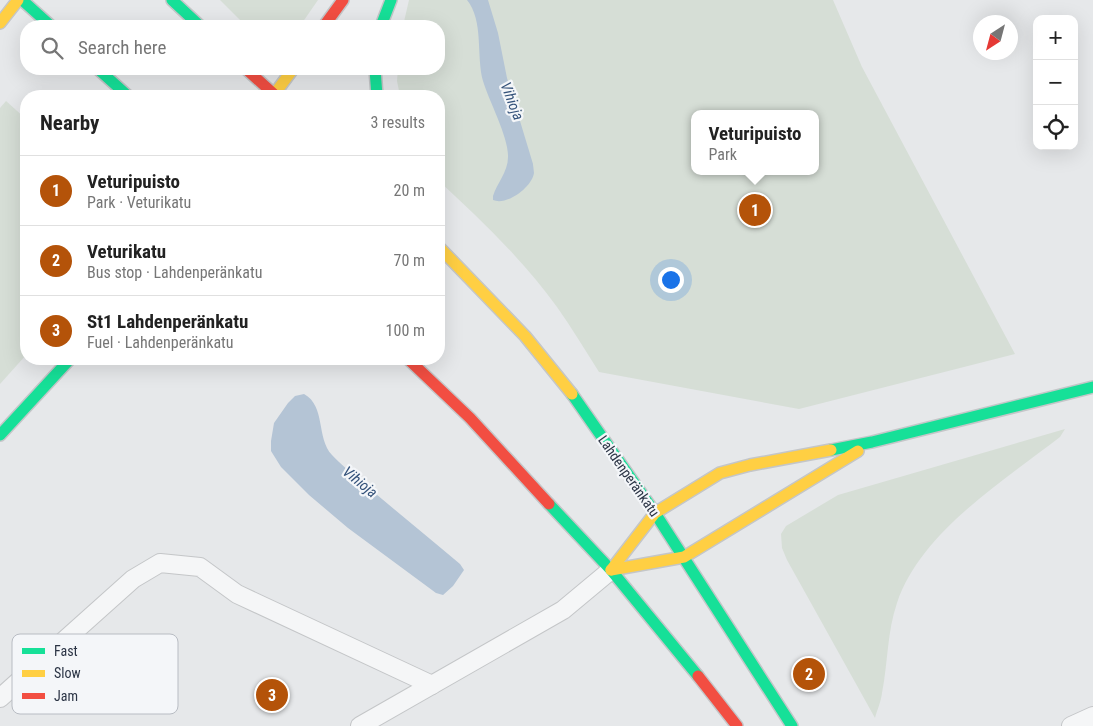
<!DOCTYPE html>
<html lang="en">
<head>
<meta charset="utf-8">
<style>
	:root { --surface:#fff; --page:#f6f6f6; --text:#222; --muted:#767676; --line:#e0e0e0; --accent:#b45309 }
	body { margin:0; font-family:"Roboto Condensed",sans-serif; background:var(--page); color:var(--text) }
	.controls { position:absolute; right:15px; top:15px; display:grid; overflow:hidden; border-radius:10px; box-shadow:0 5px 20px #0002 }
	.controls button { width:45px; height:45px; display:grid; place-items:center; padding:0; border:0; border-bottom:1px solid var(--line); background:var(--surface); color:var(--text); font:25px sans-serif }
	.compass { position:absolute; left:973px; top:15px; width:45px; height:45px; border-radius:50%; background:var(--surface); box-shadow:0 5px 20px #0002; rotate:216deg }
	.you { position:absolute; left:670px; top:279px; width:18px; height:18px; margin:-12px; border:4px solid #fff; border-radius:50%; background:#1a73e8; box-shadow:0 0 0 8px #1a73e833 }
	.badge { display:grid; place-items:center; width:32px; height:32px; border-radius:50%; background:var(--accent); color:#fff; font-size:16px; font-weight:700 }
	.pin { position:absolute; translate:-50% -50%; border:2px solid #fff; box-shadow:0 1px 5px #0006 }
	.popup { position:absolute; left:691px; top:110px; width:128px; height:65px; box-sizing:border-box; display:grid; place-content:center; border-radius:10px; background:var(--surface); filter:drop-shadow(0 1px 4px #0005); font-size:16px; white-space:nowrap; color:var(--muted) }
	.popup b { font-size:19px; color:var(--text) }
	.popup::after { content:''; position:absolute; left:50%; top:100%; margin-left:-10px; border:10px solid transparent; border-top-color:var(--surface) }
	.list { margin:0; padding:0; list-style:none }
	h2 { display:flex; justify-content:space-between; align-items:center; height:65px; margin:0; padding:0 20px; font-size:21px }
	h2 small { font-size:16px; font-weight:400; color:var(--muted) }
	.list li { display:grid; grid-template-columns:32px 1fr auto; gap:15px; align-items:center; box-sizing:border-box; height:70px; padding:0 20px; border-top:1px solid var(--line) }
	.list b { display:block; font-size:19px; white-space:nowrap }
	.list p { margin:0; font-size:16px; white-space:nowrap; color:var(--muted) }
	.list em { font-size:16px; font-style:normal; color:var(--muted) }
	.icon { flex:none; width:28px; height:28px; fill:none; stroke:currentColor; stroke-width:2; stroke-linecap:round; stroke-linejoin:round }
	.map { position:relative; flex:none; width:1093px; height:726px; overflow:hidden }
	.search { position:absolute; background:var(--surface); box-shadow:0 5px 20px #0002; left:20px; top:20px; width:425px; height:55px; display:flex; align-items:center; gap:12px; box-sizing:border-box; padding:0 18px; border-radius:20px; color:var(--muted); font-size:19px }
	.panel { position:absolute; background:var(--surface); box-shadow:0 5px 20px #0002; left:20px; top:90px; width:425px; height:275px; border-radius:20px }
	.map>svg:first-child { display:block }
	.green { fill:#d6ded6; fill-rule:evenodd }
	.water { fill:#b4c4d5 }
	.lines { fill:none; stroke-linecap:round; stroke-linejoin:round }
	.lane-casing { stroke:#c4c6c8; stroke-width:20 }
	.fast-casing { stroke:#c4c6c8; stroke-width:14 }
	.slow-casing { stroke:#c4c6c8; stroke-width:14 }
	.jam-casing { stroke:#c4c6c8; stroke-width:14 }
	.lane { stroke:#f5f6f7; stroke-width:18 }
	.fast { stroke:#16e098; stroke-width:11 }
	.slow { stroke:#ffcf43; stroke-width:11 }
	.jam { stroke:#f24e42; stroke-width:11 }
	.labels { text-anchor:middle; stroke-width:4.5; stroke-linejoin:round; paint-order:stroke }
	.street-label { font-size:14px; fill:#2b3445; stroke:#f4f6f9 }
	.water-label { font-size:15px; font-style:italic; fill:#34527a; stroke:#f4f6f9 }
	.key { fill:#f4f6f9; stroke:#b8bcc3; stroke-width:1 }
	.key-label { font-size:14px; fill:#2b3445 }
</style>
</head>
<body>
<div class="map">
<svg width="1093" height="726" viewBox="0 0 1093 726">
	<rect width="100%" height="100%" fill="#e6e8ea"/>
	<g class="green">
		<polygon points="220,0 318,0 300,26 246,26"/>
		<path d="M 409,0 L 833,0 L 862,67 L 1015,354 L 799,409 L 599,372 C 585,350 572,328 557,307 C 523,260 481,220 439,181 L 439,96 L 400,96 L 397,81 L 398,69 L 439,69 L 439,26 L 403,26 ZM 695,114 L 815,114 L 815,171 L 695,171 Z"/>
		<polygon points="6,101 26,119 26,355 0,384 0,108"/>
		<path d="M 1065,429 L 1060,437 C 1003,481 920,533 897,603 C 887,632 888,663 882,693 C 881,702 877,710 875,718 L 787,560 L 782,548 L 781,534 L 786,526 L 838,495 Z"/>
	</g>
	<g class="water">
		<path d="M 467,0 L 488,0 L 498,33 L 507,78 L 533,164 C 533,165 534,172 534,173 C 532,187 507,206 493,200 L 493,196 C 497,183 508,172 508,157 C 509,138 489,101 483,81 C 476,56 484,21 467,0 Z"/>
		<path d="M 304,394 C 326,406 316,438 332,455 C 340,464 351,472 360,480 C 393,509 427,536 460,564 L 464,570 L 453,586 L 443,595 L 436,593 L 348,528 L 309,495 L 281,467 L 271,451 L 271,441 L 274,423 L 288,403 L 295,396 Z"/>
	</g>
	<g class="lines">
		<defs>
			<g id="lane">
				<polyline points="0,698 133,579 160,563 200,567 237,594 432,685"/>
				<polyline points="360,726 563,610 611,570"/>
				<polyline points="1071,726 1093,716"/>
			</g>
			<g id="fast">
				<polyline points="22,0 51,26"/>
				<polyline points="172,0 200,26"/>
				<polyline points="381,26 391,0"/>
				<polyline points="98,69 128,96"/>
				<polyline points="375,69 377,96"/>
				<polyline points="572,394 655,513 792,726"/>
				<polyline points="0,435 70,359"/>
				<polyline points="831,450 872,442 1093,387"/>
				<polyline points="549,504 611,570 698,676"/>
			</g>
			<g id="slow">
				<polyline points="0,23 18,0"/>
				<polyline points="273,96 293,69"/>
				<polyline points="439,247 525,336 572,394"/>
				<polyline points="611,570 655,513 720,473 750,465 831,450"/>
				<polyline points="611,570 684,557 858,451"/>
			</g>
			<g id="jam">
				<polyline points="324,26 343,0"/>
				<polyline points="246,69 276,96"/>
				<polyline points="408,359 470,418 549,504"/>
				<polyline points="698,676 737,726"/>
			</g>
		</defs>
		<use href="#lane" class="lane-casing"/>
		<use href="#fast" class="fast-casing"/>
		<use href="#slow" class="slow-casing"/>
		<use href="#jam" class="jam-casing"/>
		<use href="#lane" class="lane"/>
		<use href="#fast" class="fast"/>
		<use href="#slow" class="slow"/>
		<use href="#jam" class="jam"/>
	</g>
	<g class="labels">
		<g class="street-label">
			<text transform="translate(629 476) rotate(55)" y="5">Lahdenperänkatu</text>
		</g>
		<g class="water-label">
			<text transform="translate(512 101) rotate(69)" y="5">Vihioja</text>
			<text transform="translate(360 482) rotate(39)" y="5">Vihioja</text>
		</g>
	</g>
	<rect x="12" y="634" width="166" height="80" rx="8" class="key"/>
	<rect x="22" y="648" width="23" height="6" fill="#16e098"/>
	<rect x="22" y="670" width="23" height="7" fill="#ffcf43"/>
	<rect x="22" y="693" width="23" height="6" fill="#f24e42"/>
	<g class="key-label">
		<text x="54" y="656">Fast</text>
		<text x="54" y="678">Slow</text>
		<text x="54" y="701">Jam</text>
	</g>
</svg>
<div class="controls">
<button>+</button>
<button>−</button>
<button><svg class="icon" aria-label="locate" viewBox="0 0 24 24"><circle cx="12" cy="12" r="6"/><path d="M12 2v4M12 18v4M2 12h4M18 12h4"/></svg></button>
</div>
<svg class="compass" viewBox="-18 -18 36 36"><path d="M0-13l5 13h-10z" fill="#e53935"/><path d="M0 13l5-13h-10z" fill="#767676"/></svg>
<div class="you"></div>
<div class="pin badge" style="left:755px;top:210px">1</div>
<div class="popup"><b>Veturipuisto</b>Park</div>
<div class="pin badge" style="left:809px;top:674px">2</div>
<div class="pin badge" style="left:272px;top:695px">3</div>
<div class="search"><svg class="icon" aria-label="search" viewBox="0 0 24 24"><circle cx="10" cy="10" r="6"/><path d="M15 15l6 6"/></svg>Search here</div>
<section class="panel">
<h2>Nearby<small>3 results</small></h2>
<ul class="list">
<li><span class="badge">1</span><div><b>Veturipuisto</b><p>Park · Veturikatu</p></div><em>20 m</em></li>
<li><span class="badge">2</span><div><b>Veturikatu</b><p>Bus stop · Lahdenperänkatu</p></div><em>70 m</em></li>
<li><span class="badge">3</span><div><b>St1 Lahdenperänkatu</b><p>Fuel · Lahdenperänkatu</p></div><em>100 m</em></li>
</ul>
</section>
</div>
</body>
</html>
